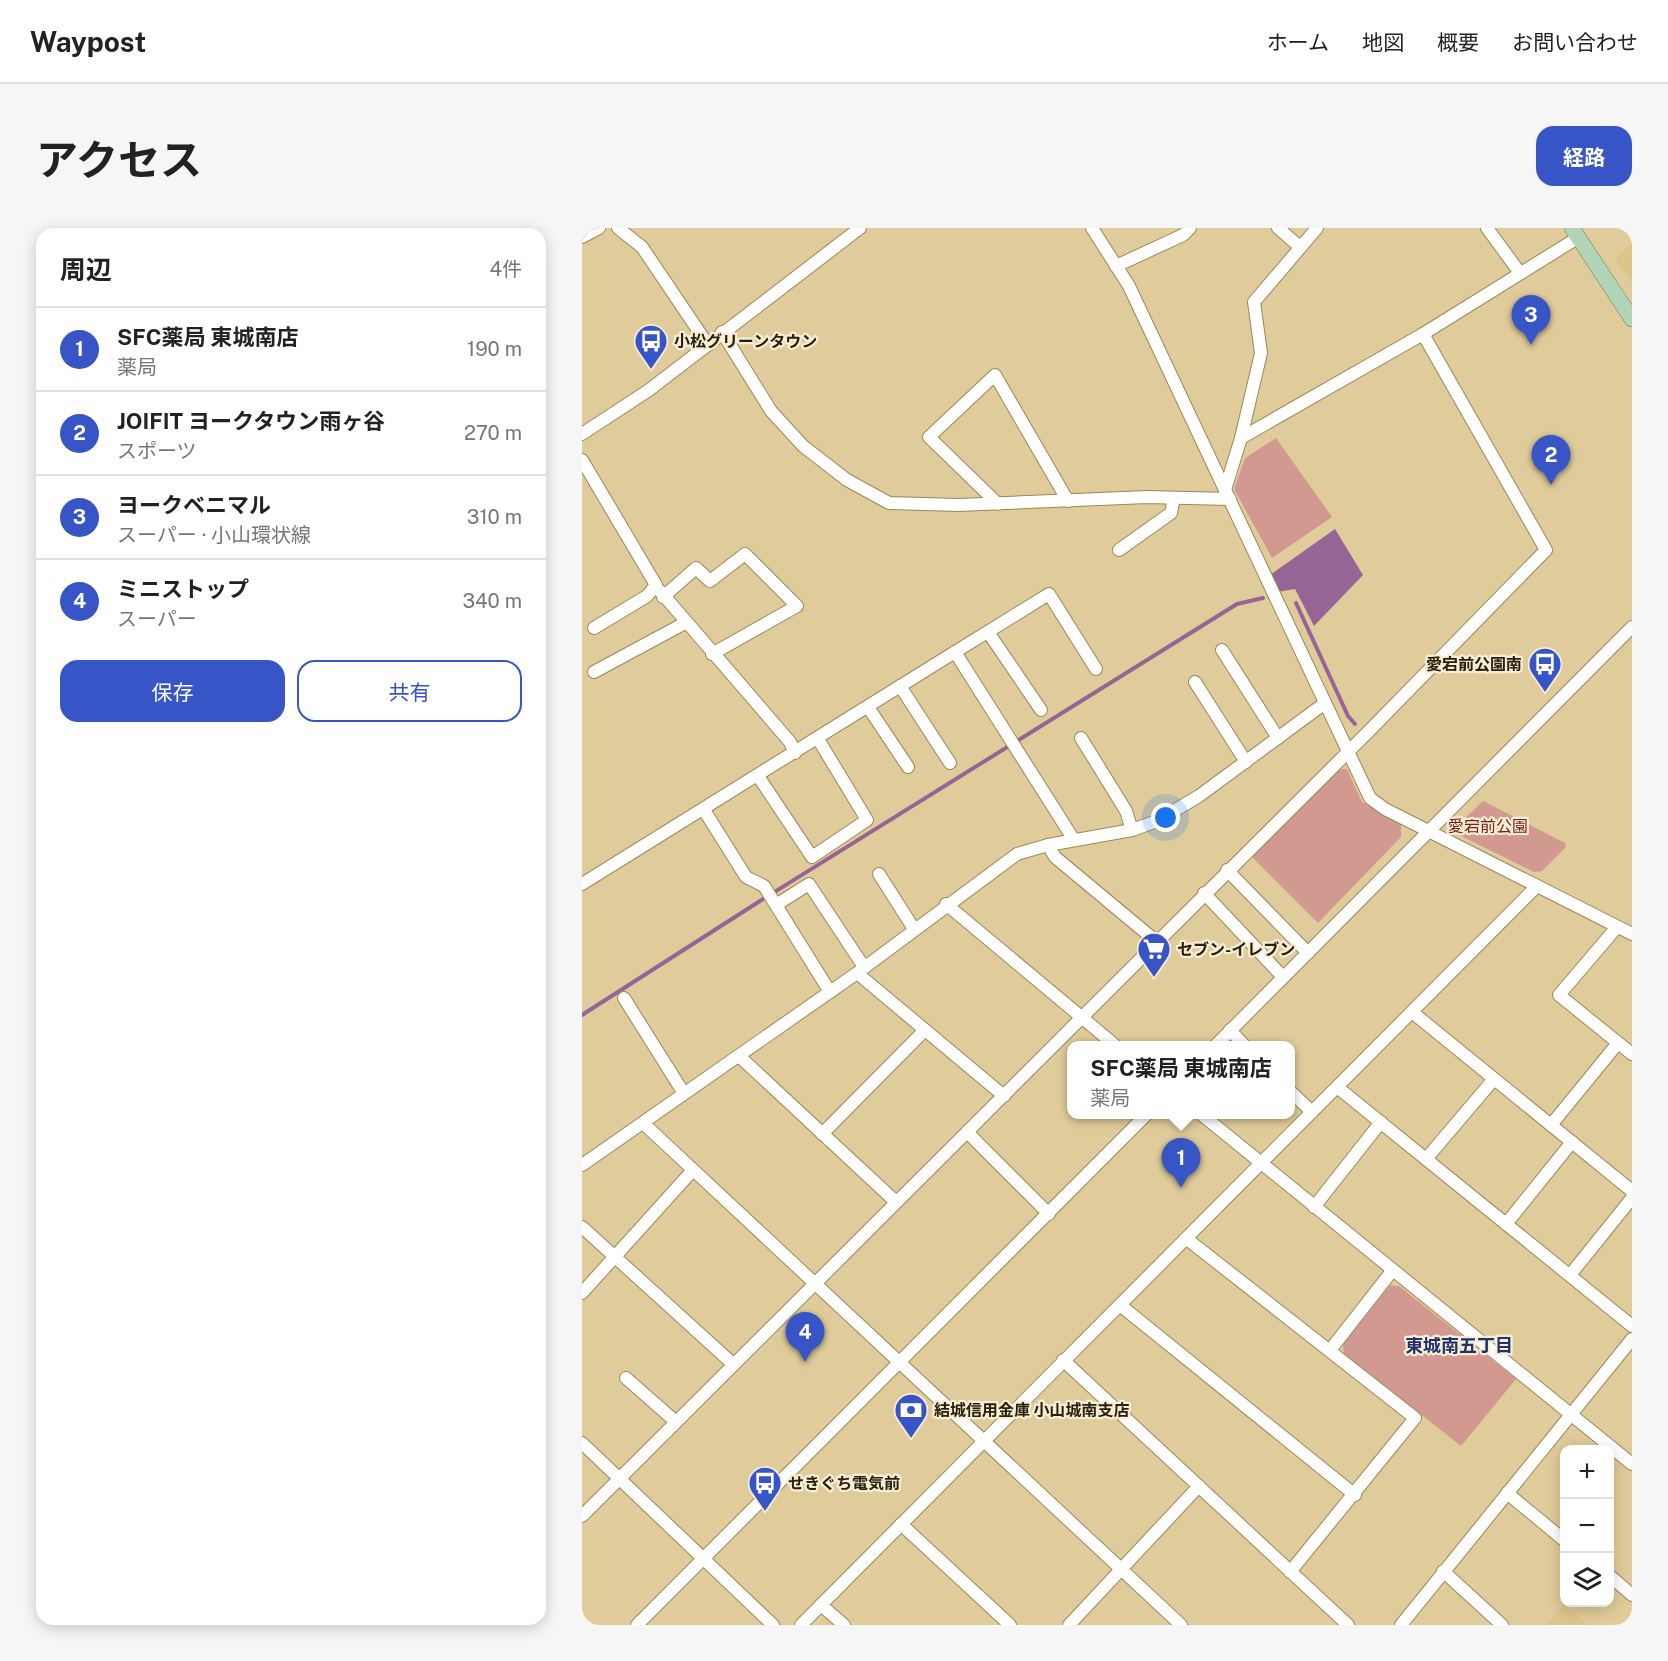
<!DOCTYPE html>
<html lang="ja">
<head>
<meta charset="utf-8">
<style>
	:root { --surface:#fff; --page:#f6f6f6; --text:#222; --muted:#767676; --line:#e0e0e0; --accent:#3855c7 }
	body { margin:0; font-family:"Public Sans","Noto Sans JP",sans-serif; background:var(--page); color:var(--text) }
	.controls { position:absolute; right:18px; bottom:18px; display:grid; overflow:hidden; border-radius:12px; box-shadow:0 3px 15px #0003 }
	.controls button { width:54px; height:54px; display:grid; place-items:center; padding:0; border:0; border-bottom:2px solid var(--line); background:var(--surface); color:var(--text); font:30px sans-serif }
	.you { position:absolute; left:584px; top:590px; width:21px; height:21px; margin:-15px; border:4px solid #fff; border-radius:50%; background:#1a73e8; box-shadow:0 0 0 9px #1a73e833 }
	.badge { display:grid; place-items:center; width:39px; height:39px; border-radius:50%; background:var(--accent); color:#fff; font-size:20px; font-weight:700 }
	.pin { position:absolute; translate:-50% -50px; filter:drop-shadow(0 2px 3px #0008) }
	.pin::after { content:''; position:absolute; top:32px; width:21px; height:18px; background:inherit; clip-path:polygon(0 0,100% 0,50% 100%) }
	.popup { position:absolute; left:485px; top:813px; width:228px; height:78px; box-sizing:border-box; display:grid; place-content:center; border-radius:12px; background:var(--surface); filter:drop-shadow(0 2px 4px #0005); font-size:20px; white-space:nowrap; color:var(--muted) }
	.popup b { font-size:22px; color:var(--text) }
	.popup::after { content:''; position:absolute; left:50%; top:100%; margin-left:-12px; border:12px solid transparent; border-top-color:var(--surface) }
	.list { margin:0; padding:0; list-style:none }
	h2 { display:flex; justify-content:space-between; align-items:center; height:78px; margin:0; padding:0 24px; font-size:26px }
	h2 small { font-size:20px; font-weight:400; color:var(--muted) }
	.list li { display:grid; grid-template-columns:39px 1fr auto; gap:18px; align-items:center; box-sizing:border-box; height:84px; padding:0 24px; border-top:2px solid var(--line) }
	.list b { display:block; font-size:22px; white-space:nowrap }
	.list p { margin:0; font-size:20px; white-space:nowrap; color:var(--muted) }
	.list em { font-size:20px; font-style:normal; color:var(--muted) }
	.actions { display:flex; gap:12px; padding:18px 24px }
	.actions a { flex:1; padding:14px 0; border:2px solid var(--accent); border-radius:18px; text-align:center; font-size:21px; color:var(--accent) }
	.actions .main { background:var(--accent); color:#fff }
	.icon { flex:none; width:33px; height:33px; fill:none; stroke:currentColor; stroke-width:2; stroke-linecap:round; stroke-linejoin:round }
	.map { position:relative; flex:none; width:1050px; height:1397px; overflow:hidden; border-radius:18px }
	header { display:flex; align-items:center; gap:36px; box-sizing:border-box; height:84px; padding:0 30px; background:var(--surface); border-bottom:2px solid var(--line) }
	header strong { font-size:28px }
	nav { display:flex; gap:33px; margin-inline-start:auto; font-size:21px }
	.intro { display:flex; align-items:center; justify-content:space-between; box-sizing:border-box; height:144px; padding:0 36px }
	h1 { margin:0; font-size:42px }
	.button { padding:15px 27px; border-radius:18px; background:var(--accent); color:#fff; font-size:21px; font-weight:700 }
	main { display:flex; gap:36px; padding:0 36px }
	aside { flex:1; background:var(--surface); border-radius:18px; box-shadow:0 3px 15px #0003 }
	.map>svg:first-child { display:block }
	.built { fill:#dcc48b }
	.green { fill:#d29991 }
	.water { fill:#976595 }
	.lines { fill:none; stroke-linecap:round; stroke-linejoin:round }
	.stream { stroke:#976595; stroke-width:4 }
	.minor-casing { stroke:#9b8858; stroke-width:14 }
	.major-casing { stroke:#60835b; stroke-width:16 }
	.minor { stroke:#fff; stroke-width:12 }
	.major { stroke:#b2d4b6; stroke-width:15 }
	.labels { text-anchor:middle; stroke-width:4.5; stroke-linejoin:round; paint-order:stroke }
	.poi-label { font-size:16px; font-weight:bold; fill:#27200c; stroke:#f8edd5; text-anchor:start }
	.park-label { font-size:16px; fill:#77201a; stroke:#f8edd5 }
	.neighbourhood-label { font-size:18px; font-weight:bold; fill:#21326a; stroke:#f8edd5 }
</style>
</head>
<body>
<header>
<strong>Waypost</strong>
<nav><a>ホーム</a><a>地図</a><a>概要</a><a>お問い合わせ</a></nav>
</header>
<div class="intro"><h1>アクセス</h1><a class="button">経路</a></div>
<main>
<aside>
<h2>周辺<small>4件</small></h2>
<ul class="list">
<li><span class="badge">1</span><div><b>SFC薬局 東城南店</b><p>薬局</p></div><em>190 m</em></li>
<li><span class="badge">2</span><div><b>JOIFIT ヨークタウン雨ヶ谷</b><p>スポーツ</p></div><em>270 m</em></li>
<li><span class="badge">3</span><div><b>ヨークベニマル</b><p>スーパー · 小山環状線</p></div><em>310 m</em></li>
<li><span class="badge">4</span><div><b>ミニストップ</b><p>スーパー</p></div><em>340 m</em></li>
</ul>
<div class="actions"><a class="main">保存</a><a>共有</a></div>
</aside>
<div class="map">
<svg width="1050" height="1397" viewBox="0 0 1050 1397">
	<rect width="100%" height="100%" fill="#e0cc9a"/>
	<g class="built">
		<polygon points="1050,15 1050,55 1033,31"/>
		<polygon points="982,1376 1005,1397 965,1397"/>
	</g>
	<g class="green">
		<polygon points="694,210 750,289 690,330 652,261 663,230"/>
		<polygon points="756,541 765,541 780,574 819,595 819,609 736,695 669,628"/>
		<polygon points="901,573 983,615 984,619 960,643 952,644 877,607 875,598"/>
		<polygon points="808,1057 817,1058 934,1151 879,1218 762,1126 761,1116"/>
	</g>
	<polygon class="water" points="753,301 781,347 732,398 713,361 695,364 688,347"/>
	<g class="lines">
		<g class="stream">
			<polyline points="714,375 766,488 773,496"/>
			<polyline points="0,787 178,673 655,376 681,370"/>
		</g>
		<defs>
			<g id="minor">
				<polyline points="36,0 60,19 126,117"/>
				<polyline points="510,0 547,58 788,570 803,581 1050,706"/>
				<polyline points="696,0 718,19"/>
				<polyline points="905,0 938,45"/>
				<polyline points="0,9 17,0"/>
				<polyline points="534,38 601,7 608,0"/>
				<polyline points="140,104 189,183 221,218 265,252 307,275 377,277 565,269 648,271"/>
				<polyline points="0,206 67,162 278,0"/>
				<polyline points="659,210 841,106 997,9"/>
				<polyline points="0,232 74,357 65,368 12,400"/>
				<polyline points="643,262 659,210 679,125 672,74 735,0"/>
				<polyline points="416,276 347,209 413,147 486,273"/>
				<polyline points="537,322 589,285 592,270"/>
				<polyline points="78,363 208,514 213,525"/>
				<polyline points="81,369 114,340 128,353 163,326 215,378 130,426"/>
				<polyline points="406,404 459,482"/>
				<polyline points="640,422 696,510"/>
				<polyline points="373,424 467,366 514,441"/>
				<polyline points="12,444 103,395"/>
				<polyline points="613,454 664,534"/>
				<polyline points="318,458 368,535"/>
				<polyline points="286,479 326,539"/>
				<polyline points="499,510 544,583 550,602"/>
				<polyline points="176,548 230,629 285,592 236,511"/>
				<polyline points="122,582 164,649 182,658 248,764"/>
				<polyline points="466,617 473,629 575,714"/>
				<polyline points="645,642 726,725"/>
				<polyline points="297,646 332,701"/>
				<polyline points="0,656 373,424 492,612"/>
				<polyline points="622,665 701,749"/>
				<polyline points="364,676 534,818"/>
				<polyline points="194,677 227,656 282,739"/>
				<polyline points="1035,699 977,767 1050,826"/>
				<polyline points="275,745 422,868"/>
				<polyline points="42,770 101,864"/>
				<polyline points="830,784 1050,963"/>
				<polyline points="648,802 663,818"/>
				<polyline points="633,818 1050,399"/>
				<polyline points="157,828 314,974"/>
				<polyline points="755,859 1050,1098"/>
				<polyline points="708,863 730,884"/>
				<polyline points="619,886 1050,1236"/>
				<polyline points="61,895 599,1397"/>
				<polyline points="969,897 1036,815"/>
				<polyline points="385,904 467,986"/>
				<polyline points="240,906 343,802"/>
				<polyline points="844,931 912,851"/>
				<polyline points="0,937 275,745 435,626 466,617 550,602 575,593 617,568 743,475"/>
				<polyline points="732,979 799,894"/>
				<polyline points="924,996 990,914"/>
				<polyline points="0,999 151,1136"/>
				<polyline points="605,1011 833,1190 708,1344"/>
				<polyline points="988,1047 1050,970"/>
				<polyline points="0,1065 111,942"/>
				<polyline points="538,1077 773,1267"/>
				<polyline points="749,1121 810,1043"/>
				<polyline points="481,1132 766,1397"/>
				<polyline points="44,1150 94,1194"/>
				<polyline points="0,1215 191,1397"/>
				<polyline points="925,1265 982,1312"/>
				<polyline points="0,1288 788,502 964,322 841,106"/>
				<polyline points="319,1296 428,1397"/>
				<polyline points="861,1343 920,1397"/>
				<polyline points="1028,1348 1050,1367"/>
				<polyline points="239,1377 262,1397"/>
				<polyline points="55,1397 565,886"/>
				<polyline points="219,1397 955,658"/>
				<polyline points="487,1397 617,1258"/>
				<polyline points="819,1397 1050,1111"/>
			</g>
			<polyline id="major" points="990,0 1050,91"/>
		</defs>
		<use href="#minor" class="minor-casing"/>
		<use href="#major" class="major-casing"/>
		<use href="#minor" class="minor"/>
		<use href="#major" class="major"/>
	</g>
	<defs>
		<symbol id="bus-pin" viewBox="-11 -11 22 30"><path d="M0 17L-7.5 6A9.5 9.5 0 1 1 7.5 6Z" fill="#3855c7" stroke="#f8edd5"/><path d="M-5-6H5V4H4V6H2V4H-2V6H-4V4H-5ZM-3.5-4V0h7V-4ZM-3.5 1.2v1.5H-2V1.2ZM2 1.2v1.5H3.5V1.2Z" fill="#fff"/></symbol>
		<symbol id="supermarket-pin" viewBox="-11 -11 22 30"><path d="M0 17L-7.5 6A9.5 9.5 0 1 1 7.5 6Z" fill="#3855c7" stroke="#f8edd5"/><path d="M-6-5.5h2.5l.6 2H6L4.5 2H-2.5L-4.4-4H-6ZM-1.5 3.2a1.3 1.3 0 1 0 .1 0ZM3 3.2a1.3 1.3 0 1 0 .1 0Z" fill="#fff"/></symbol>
		<symbol id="bank-pin" viewBox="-11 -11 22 30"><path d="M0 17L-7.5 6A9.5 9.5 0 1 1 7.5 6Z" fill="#3855c7" stroke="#f8edd5"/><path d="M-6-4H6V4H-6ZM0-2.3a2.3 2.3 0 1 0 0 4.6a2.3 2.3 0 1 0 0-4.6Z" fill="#fff"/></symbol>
	</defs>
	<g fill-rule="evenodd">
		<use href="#bus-pin" x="50" y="94" width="38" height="52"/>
		<use href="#bus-pin" x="944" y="417" width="38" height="52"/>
		<use href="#supermarket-pin" x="553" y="702" width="38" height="52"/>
		<use href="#bank-pin" x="310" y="1163" width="38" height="52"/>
		<use href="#bus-pin" x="164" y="1236" width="38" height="52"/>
	</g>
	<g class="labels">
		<g class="poi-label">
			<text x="92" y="119">小松グリーンタウン</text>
			<text x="940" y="442" text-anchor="end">愛宕前公園南</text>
			<text x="595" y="727">セブン-イレブン</text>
			<text x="352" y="1188">結城信用金庫 小山城南支店</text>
			<text x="206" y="1261">せきぐち電気前</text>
		</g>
		<g class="park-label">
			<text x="906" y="604">愛宕前公園</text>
		</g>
		<g class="neighbourhood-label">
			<text x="877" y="1124">東城南五丁目</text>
		</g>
	</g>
</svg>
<div class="controls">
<button>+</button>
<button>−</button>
<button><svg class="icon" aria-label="layers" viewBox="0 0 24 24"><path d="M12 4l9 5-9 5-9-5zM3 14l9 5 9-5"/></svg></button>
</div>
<div class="you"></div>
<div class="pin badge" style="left:599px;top:960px">1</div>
<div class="popup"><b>SFC薬局 東城南店</b>薬局</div>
<div class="pin badge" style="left:969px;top:257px">2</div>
<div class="pin badge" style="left:949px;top:117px">3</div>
<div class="pin badge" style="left:223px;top:1134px">4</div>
</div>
</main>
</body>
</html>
